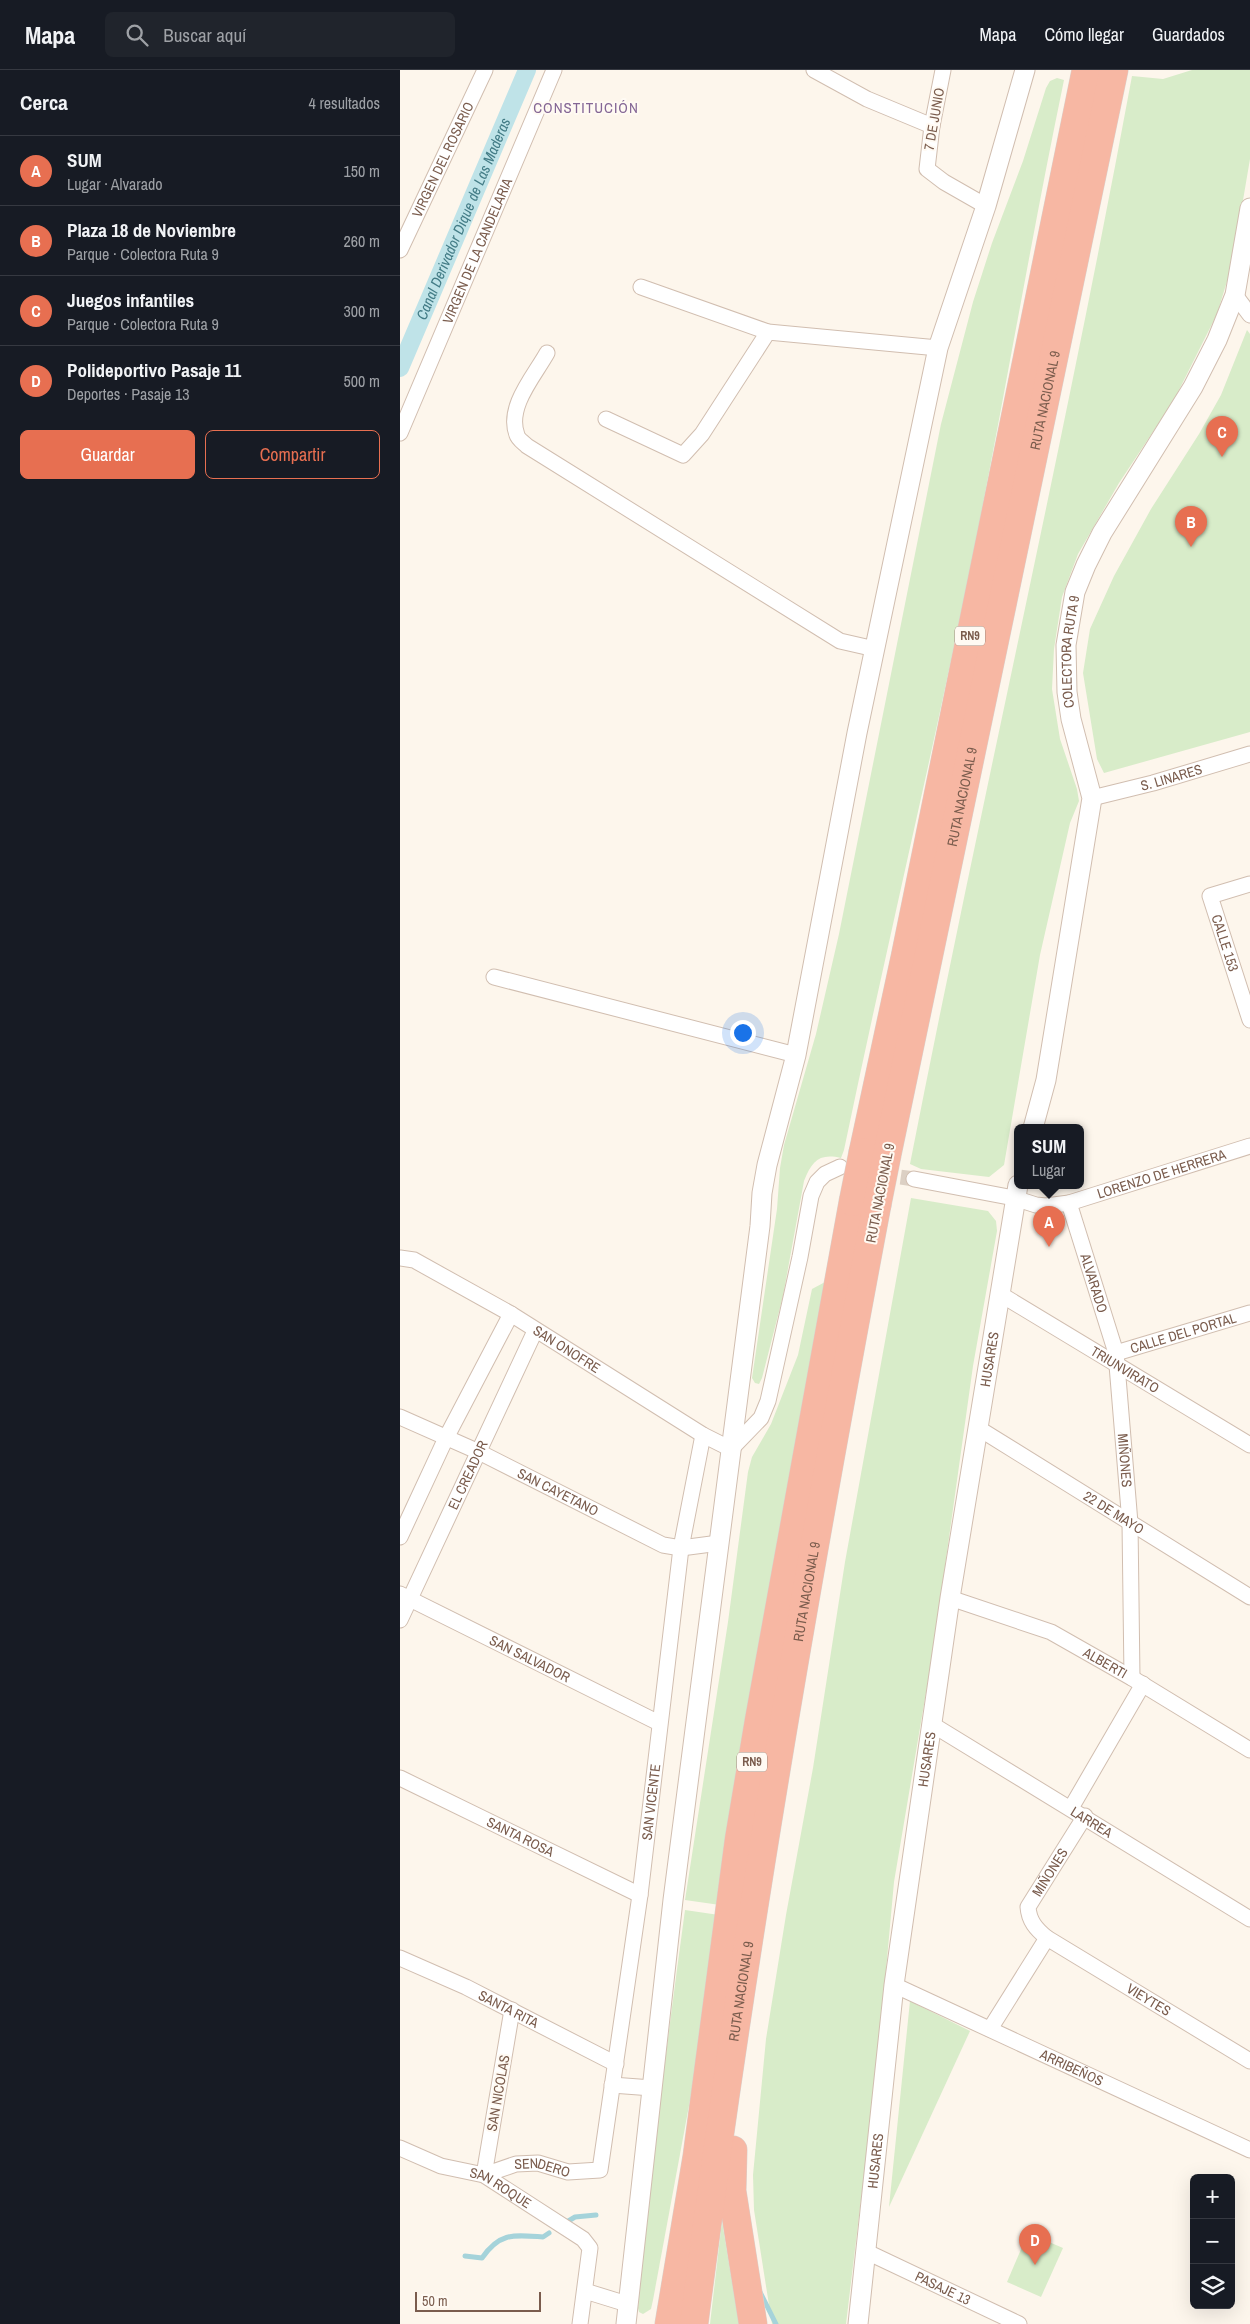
<!DOCTYPE html>
<html lang="es">
<head>
<meta charset="utf-8">
<style>
	:root { --surface:#171b24; --page:#20242c; --text:#f1f3f6; --muted:#9ea1a6; --line:#363941; --accent:#e76f51 }
	body { margin:0; font-family:"Archivo Narrow",sans-serif; background:var(--page); color:var(--text) }
	.controls { position:absolute; right:15px; bottom:15px; display:grid; overflow:hidden; border-radius:8px; box-shadow:0 5px 20px #0002 }
	.controls button { width:45px; height:45px; display:grid; place-items:center; padding:0; border:0; border-bottom:1px solid var(--line); background:var(--surface); color:var(--text); font:25px sans-serif }
	.scale { position:absolute; left:15px; bottom:12px; width:126px; box-sizing:border-box; padding-left:5px; border:2px solid #7a5c4d; border-top:0; font-size:14px; line-height:18px; white-space:nowrap; color:#7a5c4d; -webkit-text-stroke:4px #fffaf3; paint-order:stroke }
	.you { position:absolute; left:342px; top:962px; width:18px; height:18px; margin:-12px; border:4px solid #fff; border-radius:50%; background:#1a73e8; box-shadow:0 0 0 8px #1a73e833 }
	.badge { display:grid; place-items:center; width:32px; height:32px; border-radius:50%; background:var(--accent); color:#fff; font-size:16px; font-weight:700 }
	.pin { position:absolute; translate:-50% -41px; filter:drop-shadow(0 1px 2px #0008) }
	.pin::after { content:''; position:absolute; top:26px; width:18px; height:15px; background:inherit; clip-path:polygon(0 0,100% 0,50% 100%) }
	.popup { position:absolute; left:614px; top:1054px; width:70px; height:65px; box-sizing:border-box; display:grid; place-content:center; border-radius:8px; background:var(--surface); filter:drop-shadow(0 1px 4px #0005); font-size:16px; white-space:nowrap; color:var(--muted) }
	.popup b { font-size:19px; color:var(--text) }
	.popup::after { content:''; position:absolute; left:50%; top:100%; margin-left:-10px; border:10px solid transparent; border-top-color:var(--surface) }
	.list { margin:0; padding:0; list-style:none }
	h2 { display:flex; justify-content:space-between; align-items:center; height:65px; margin:0; padding:0 20px; font-size:21px }
	h2 small { font-size:16px; font-weight:400; color:var(--muted) }
	.list li { display:grid; grid-template-columns:32px 1fr auto; gap:15px; align-items:center; box-sizing:border-box; height:70px; padding:0 20px; border-top:1px solid var(--line) }
	.list b { display:block; font-size:19px; white-space:nowrap }
	.list p { margin:0; font-size:16px; white-space:nowrap; color:var(--muted) }
	.list em { font-size:16px; font-style:normal; color:var(--muted) }
	.actions { display:flex; gap:10px; padding:15px 20px }
	.actions a { flex:1; padding:11px 0; border:1px solid var(--accent); border-radius:8px; text-align:center; font-size:18px; color:var(--accent) }
	.actions .main { background:var(--accent); color:#fff }
	.icon { flex:none; width:28px; height:28px; fill:none; stroke:currentColor; stroke-width:2; stroke-linecap:round; stroke-linejoin:round }
	.map { position:relative; flex:none; width:850px; height:2254px; overflow:hidden }
	header { display:flex; align-items:center; gap:30px; box-sizing:border-box; height:70px; padding:0 25px; background:var(--surface); border-bottom:1px solid var(--line) }
	header strong { font-size:24px }
	nav { display:flex; gap:28px; margin-inline-start:auto; font-size:18px }
	.search { width:350px; height:45px; background:var(--page); display:flex; align-items:center; gap:12px; box-sizing:border-box; padding:0 18px; border-radius:8px; color:var(--muted); font-size:19px }
	main { display:flex }
	aside { flex:1; background:var(--surface) }
	.map>svg:first-child { display:block }
	.green { fill:#d8ecc9 }
	.lines { fill:none; stroke-linecap:round; stroke-linejoin:round }
	.stream { stroke:#a5d3da; stroke-width:5 }
	.canal { stroke:#bfe3e8; stroke-width:18 }
	.minor-tunnel { stroke:#dcd0c4; stroke-width:15; stroke-dasharray:15 8; stroke-linecap:butt }
	.minor-casing { stroke:#d1beb0; stroke-width:17 }
	.tertiary-casing { stroke:#d1beb0; stroke-width:21 }
	.motorway-casing { stroke:#dad1cd; stroke-width:29 }
	.minor { stroke:#fff; stroke-width:15 }
	.tertiary { stroke:#fff; stroke-width:19 }
	.motorway { stroke:#f7b7a3; stroke-width:28 }
	.motorway-bridge-casing { stroke:#dad1cd; stroke-width:29; stroke-linecap:butt }
	.motorway-bridge { stroke:#f7b7a3; stroke-width:28 }
	.labels { text-anchor:middle; stroke-width:4; stroke-linejoin:round; paint-order:stroke }
	.shield { fill:#fffaf3; stroke:#a28b7f; stroke-width:1 }
	.shield-label { font-size:12px; font-weight:bold; fill:#7a5c4d }
	.street-label { font-size:14px; fill:#7a5c4d; stroke:#fffaf3 }
	.neighbourhood-label { font-size:15px; letter-spacing:1px; fill:#846695; stroke:#fffaf3 }
	.water-label { font-size:15px; font-style:italic; fill:#437c86; stroke:#fffaf3 }
</style>
</head>
<body>
<header>
<strong>Mapa</strong>
<div class="search"><svg class="icon" aria-label="search" viewBox="0 0 24 24"><circle cx="10" cy="10" r="6"/><path d="M15 15l6 6"/></svg>Buscar aquí</div>
<nav><a>Mapa</a><a>Cómo llegar</a><a>Guardados</a></nav>
</header>
<main>
<aside>
<h2>Cerca<small>4 resultados</small></h2>
<ul class="list">
<li><span class="badge">A</span><div><b>SUM</b><p>Lugar · Alvarado</p></div><em>150 m</em></li>
<li><span class="badge">B</span><div><b>Plaza 18 de Noviembre</b><p>Parque · Colectora Ruta 9</p></div><em>260 m</em></li>
<li><span class="badge">C</span><div><b>Juegos infantiles</b><p>Parque · Colectora Ruta 9</p></div><em>300 m</em></li>
<li><span class="badge">D</span><div><b>Polideportivo Pasaje 11</b><p>Deportes · Pasaje 13</p></div><em>500 m</em></li>
</ul>
<div class="actions"><a class="main">Guardar</a><a>Compartir</a></div>
</aside>
<div class="map">
<svg width="850" height="2254" viewBox="0 0 850 2254">
	<rect width="100%" height="100%" fill="#fdf6ec"/>
	<g class="green">
		<path d="M 792,0 L 850,0 L 850,89 L 832,195 L 817,244 L 774,330 L 719,413 L 678,484 L 662,527 L 654,579 L 652,619 L 660,669 L 677,719 L 679,731 L 670,753 L 640,885 L 604,1095 L 589,1107 L 521,1099 L 510,1094 C 581,731 665,370 732,6 L 763,9 Z"/>
		<path d="M 657,8 L 664,10 C 631,169 604,330 572,490 C 532,687 485,883 444,1080 L 441,1088 C 419,1083 412,1091 404,1111 L 383,1226 L 362,1308 L 359,1314 L 355,1313 L 352,1308 L 377,1139 L 380,1098 L 384,1075 L 416,964 L 439,864 L 541,354 L 573,232 L 592,173 L 623,91 L 646,18 L 650,11 Z"/>
		<polygon points="847,260 850,264 850,662 704,703 697,689 683,603 690,559 714,506 751,439 799,364 821,325"/>
		<polygon points="511,1128 588,1141 596,1151 597,1161 573,1296 534,1575 494,1812 478,1988 446,2254 372,2254 354,2140 353,2105 366,1969 386,1845 413,1698 445,1492"/>
		<polygon points="427,1211 320,1835 285,1830 328,1552 348,1402 352,1387 371,1354 398,1285 412,1219"/>
		<path d="M 285,1840 L 319,1845 L 303,1960 L 253,2230 L 251,2239 L 243,2244 L 239,2242 L 238,2238 C 250,2105 267,1972 285,1840 Z"/>
		<polygon points="510,1931 570,1961 489,2137"/>
		<polygon points="322,2151 339,2254 310,2254"/>
		<polygon points="628,2163 663,2178 641,2227 607,2212"/>
	</g>
	<g class="lines">
		<g class="stream">
			<polyline points="165,2153 175,2147 196,2145"/>
			<path d="M 65,2186 L 82,2188 C 100,2162 114,2165 143,2167 L 149,2163"/>
			<polyline points="360,2222 376,2254"/>
		</g>
		<path class="canal" id="s1" d="M 0,298 L 127,0"/>
		<polyline class="minor-tunnel" points="478,1104 514,1109"/>
		<defs>
			<g id="minor">
				<polyline points="414,0 467,29 532,56"/>
				<polyline points="543,0 532,56 527,99 544,112 586,136"/>
				<path id="s2" d="M 0,180 L 85,0"/>
				<polyline points="241,217 368,262 538,278"/>
				<polyline points="835,225 850,245"/>
				<path d="M 147,283 C 135,305 106,337 117,365 C 118,369 124,373 127,376 L 440,571 L 475,579"/>
				<polyline points="206,349 283,385 302,364 368,262"/>
				<path id="s3" d="M 0,363 L 154,0"/>
				<path id="s4" d="M 692,728 L 753,713 L 850,684"/>
				<path id="s5" d="M 850,814 L 810,826 L 850,950"/>
				<polyline points="94,907 396,985"/>
				<path id="s6" d="M 514,1109 L 614,1128 L 636,1135 L 646,1136 L 669,1133 L 850,1076"/>
				<path id="s7" d="M 669,1133 L 716,1283 L 730,1453 L 732,1608"/>
				<path id="s8" d="M 0,1188 L 14,1190 L 111,1244 L 303,1365 L 331,1379 L 361,1348 L 368,1331 L 400,1187 L 411,1126 L 417,1112 L 425,1104 L 440,1097"/>
				<path id="s9" d="M 600,1224 L 850,1375"/>
				<path id="s10" d="M 716,1283 L 850,1243"/>
				<path id="s11" d="M 0,1347 L 79,1382 L 263,1475 L 281,1478 L 319,1473"/>
				<path id="s12" d="M 578,1358 L 850,1527"/>
				<polyline points="0,1467 46,1368 111,1244"/>
				<path id="s13" d="M 0,1524 L 259,1653"/>
				<path id="s14" d="M 550,1528 L 651,1562 L 732,1608 L 850,1680"/>
				<path id="s15" d="M 0,1550 L 135,1261"/>
				<path id="s16" d="M 533,1655 L 850,1849"/>
				<path id="s17" d="M 0,1708 L 240,1825"/>
				<polyline points="671,1738 743,1614"/>
				<path id="s18" d="M 647,1868 L 850,1991"/>
				<path id="s19" d="M 0,1888 L 66,1917 L 216,1994"/>
				<path id="s20" d="M 494,1915 L 850,2080"/>
				<path id="s21" d="M 112,1940 L 84,2105 L 116,2094 L 138,2093 L 168,2102 L 200,2100 L 240,1825 L 281,1478 L 303,1365"/>
				<path id="s22" d="M 590,1959 L 647,1868 C 636,1859 629,1851 628,1837 L 685,1746"/>
				<polyline points="212,2015 252,2018"/>
				<path id="s23" d="M 0,2078 L 41,2096 L 84,2105 L 183,2169 L 190,2178 L 180,2254"/>
				<path id="s24" d="M 467,2182 L 619,2254"/>
				<polyline points="185,2221 227,2234"/>
			</g>
			<g id="tertiary">
				<path id="s25" d="M 633,1058 L 646,1010 L 692,728 L 671,649 L 667,622 L 666,575 L 675,522 L 686,495 L 702,463 L 793,317 L 817,270 L 835,225 L 850,138"/>
				<polyline points="226,2254 273,1830 360,1156 362,1123 367,1095 396,985 457,663 538,278 586,136 625,0"/>
				<path id="s26" d="M 458,2254 L 494,1915 L 550,1528 L 618,1115"/>
			</g>
			<g id="motorway">
				<polyline points="463,1082 505,887 686,0"/>
				<path id="s27" d="M 487,1085 L 714,0"/>
				<polyline points="333,2080 332,2121 353,2254"/>
				<polyline points="269,2254 297,2086 339,1769 359,1650 453,1132"/>
				<path id="s28" d="M 294,2254 C 342,1879 407,1506 477,1135"/>
			</g>
		</defs>
		<use href="#minor" class="minor-casing"/>
		<use href="#tertiary" class="tertiary-casing"/>
		<use href="#motorway" class="motorway-casing"/>
		<use href="#minor" class="minor"/>
		<use href="#tertiary" class="tertiary"/>
		<use href="#motorway" class="motorway"/>
		<defs>
			<g id="motorway-bridge">
				<polyline points="453,1132 463,1082"/>
				<polyline points="477,1135 487,1085"/>
			</g>
		</defs>
		<use href="#motorway-bridge" class="motorway-bridge-casing"/>
		<use href="#motorway-bridge" class="motorway-bridge"/>
	</g>
	<g class="labels">
		<g class="shield">
			<rect x="555" y="556.5" width="30" height="19" rx="4"/>
			<rect x="337" y="1682.5" width="30" height="19" rx="4"/>
		</g>
		<g class="shield-label">
			<text x="570" y="570">RN9</text>
			<text x="352" y="1696">RN9</text>
		</g>
		<g class="street-label">
			<text transform="translate(534 49) rotate(-80)" y="5">7 DE JUNIO</text>
			<text dy="5" stroke="none"><textPath href="#s2" startOffset="100">VIRGEN DEL ROSARIO</textPath></text>
			<text dy="5" stroke="none"><textPath href="#s3" startOffset="198">VIRGEN DE LA CANDELARIA</textPath></text>
			<text dy="5" stroke="none"><textPath href="#s27" startOffset="771">RUTA NACIONAL 9</textPath></text>
			<text dy="5" stroke="none"><textPath href="#s25" startOffset="485">COLECTORA RUTA 9</textPath></text>
			<text dy="5" stroke="none"><textPath href="#s4" startOffset="82">S. LINARES</textPath></text>
			<text dy="5" stroke="none"><textPath href="#s27" startOffset="366">RUTA NACIONAL 9</textPath></text>
			<text dy="5" stroke="none"><textPath href="#s5" startOffset="91">CALLE 153</textPath></text>
			<text dy="5" stroke="none"><textPath href="#s6" startOffset="255">LORENZO DE HERRERA</textPath></text>
			<text transform="translate(480 1123) rotate(-79)" y="5">RUTA NACIONAL 9</text>
			<text dy="5" stroke="none"><textPath href="#s7" startOffset="84">ALVARADO</textPath></text>
			<text dy="5" stroke="none"><textPath href="#s10" startOffset="70">CALLE DEL PORTAL</textPath></text>
			<text dy="5" stroke="none"><textPath href="#s8" startOffset="191">SAN ONOFRE</textPath></text>
			<text dy="5" stroke="none"><textPath href="#s26" startOffset="974">HUSARES</textPath></text>
			<text dy="5" stroke="none"><textPath href="#s9" startOffset="146">TRIUNVIRATO</textPath></text>
			<text dy="5" stroke="none"><textPath href="#s7" startOffset="265">MIÑONES</textPath></text>
			<text dy="5" stroke="none"><textPath href="#s15" startOffset="160">EL CREADOR</textPath></text>
			<text dy="5" stroke="none"><textPath href="#s11" startOffset="175">SAN CAYETANO</textPath></text>
			<text dy="5" stroke="none"><textPath href="#s12" startOffset="160">22 DE MAYO</textPath></text>
			<text dy="5" stroke="none"><textPath href="#s28" startOffset="741">RUTA NACIONAL 9</textPath></text>
			<text dy="5" stroke="none"><textPath href="#s13" startOffset="145">SAN SALVADOR</textPath></text>
			<text dy="5" stroke="none"><textPath href="#s14" startOffset="169">ALBERTI</textPath></text>
			<text dy="5" stroke="none"><textPath href="#s26" startOffset="569">HUSARES</textPath></text>
			<text dy="5" stroke="none"><textPath href="#s21" startOffset="658">SAN VICENTE</textPath></text>
			<text dy="5" stroke="none"><textPath href="#s16" startOffset="186">LARREA</textPath></text>
			<text dy="5" stroke="none"><textPath href="#s17" startOffset="134">SANTA ROSA</textPath></text>
			<text dy="5" stroke="none"><textPath href="#s22" startOffset="186">MIÑONES</textPath></text>
			<text dy="5" stroke="none"><textPath href="#s28" startOffset="336">RUTA NACIONAL 9</textPath></text>
			<text dy="5" stroke="none"><textPath href="#s18" startOffset="119">VIEYTES</textPath></text>
			<text dy="5" stroke="none"><textPath href="#s19" startOffset="120">SANTA RITA</textPath></text>
			<text dy="5" stroke="none"><textPath href="#s20" startOffset="196">ARRIBEÑOS</textPath></text>
			<text transform="translate(98 2023) rotate(-80)" y="5">SAN NICOLAS</text>
			<text dy="5" stroke="none"><textPath href="#s26" startOffset="164">HUSARES</textPath></text>
			<text dy="5" stroke="none"><textPath href="#s21" startOffset="228">SENDERO</textPath></text>
			<text dy="5" stroke="none"><textPath href="#s23" startOffset="109">SAN ROQUE</textPath></text>
			<text dy="5" stroke="none"><textPath href="#s24" startOffset="84">PASAJE 13</textPath></text>
		</g>
		<g class="neighbourhood-label">
			<text x="186" y="43">CONSTITUCIÓN</text>
		</g>
		<g class="water-label">
			<text dy="5" stroke="none"><textPath href="#s1" startOffset="162">Canal Derivador Dique de Las Maderas</textPath></text>
		</g>
	</g>
</svg>
<div class="controls">
<button>+</button>
<button>−</button>
<button><svg class="icon" aria-label="layers" viewBox="0 0 24 24"><path d="M12 4l9 5-9 5-9-5zM3 14l9 5 9-5"/></svg></button>
</div>
<div class="scale">50 m</div>
<div class="you"></div>
<div class="pin badge" style="left:649px;top:1177px">A</div>
<div class="popup"><b>SUM</b>Lugar</div>
<div class="pin badge" style="left:791px;top:477px">B</div>
<div class="pin badge" style="left:822px;top:387px">C</div>
<div class="pin badge" style="left:635px;top:2195px">D</div>
</div>
</main>
</body>
</html>
